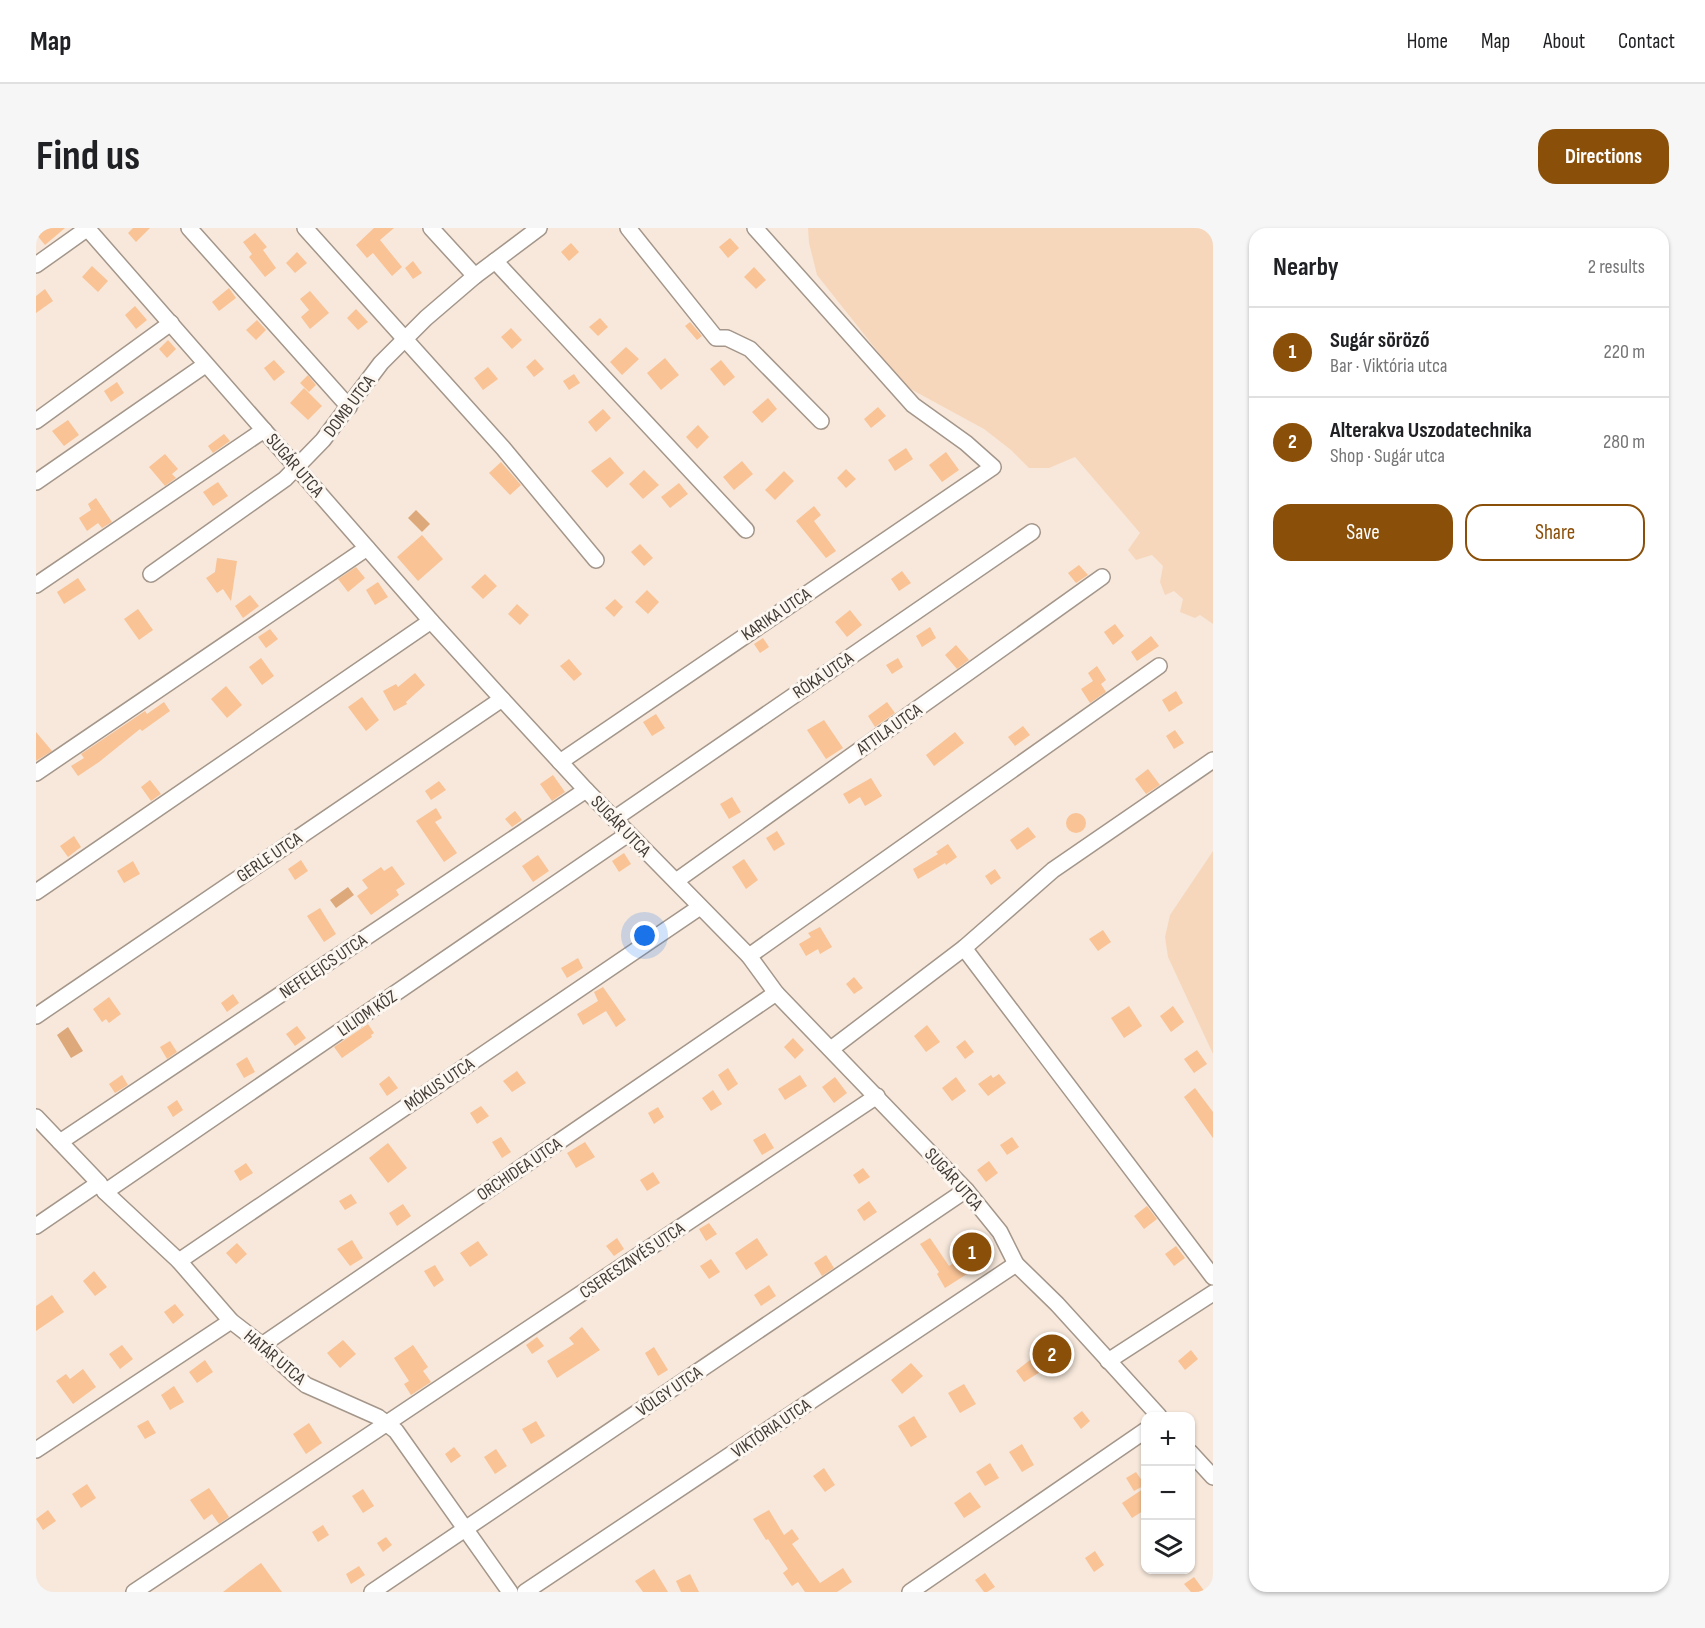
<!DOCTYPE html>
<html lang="en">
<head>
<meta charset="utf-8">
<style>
	:root { --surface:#fff; --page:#f6f6f6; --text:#202124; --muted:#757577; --line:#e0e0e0; --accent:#8a500a }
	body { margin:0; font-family:"Sofia Sans Condensed",sans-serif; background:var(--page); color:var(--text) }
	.controls { position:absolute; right:18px; bottom:18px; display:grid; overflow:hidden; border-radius:12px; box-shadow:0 2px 4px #0004 }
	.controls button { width:54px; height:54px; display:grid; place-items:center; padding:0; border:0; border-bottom:2px solid var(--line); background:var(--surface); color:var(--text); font:30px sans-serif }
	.you { position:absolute; left:609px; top:708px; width:21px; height:21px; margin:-15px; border:4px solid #fff; border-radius:50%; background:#1a73e8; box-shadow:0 0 0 9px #1a73e833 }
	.badge { display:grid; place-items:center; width:39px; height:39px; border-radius:50%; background:var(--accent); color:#fff; font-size:20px; font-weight:700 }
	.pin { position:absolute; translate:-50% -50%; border:3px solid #fff; box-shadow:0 2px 6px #0006 }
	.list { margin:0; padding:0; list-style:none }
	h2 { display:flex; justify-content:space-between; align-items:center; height:78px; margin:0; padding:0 24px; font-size:26px }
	h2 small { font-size:20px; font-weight:400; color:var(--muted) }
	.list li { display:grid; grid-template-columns:39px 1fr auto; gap:18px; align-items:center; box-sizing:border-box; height:90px; padding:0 24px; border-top:2px solid var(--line) }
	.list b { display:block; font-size:22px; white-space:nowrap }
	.list p { margin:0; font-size:20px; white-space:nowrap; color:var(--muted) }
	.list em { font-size:20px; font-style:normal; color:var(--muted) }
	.actions { display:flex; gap:12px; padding:18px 24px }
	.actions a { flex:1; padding:14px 0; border:2px solid var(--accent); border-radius:18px; text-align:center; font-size:21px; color:var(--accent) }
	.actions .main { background:var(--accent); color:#fff }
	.icon { flex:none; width:33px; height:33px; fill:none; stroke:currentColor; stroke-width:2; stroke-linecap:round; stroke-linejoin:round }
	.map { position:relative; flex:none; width:1177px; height:1364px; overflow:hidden; border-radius:18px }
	header { display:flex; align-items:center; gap:36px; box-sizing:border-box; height:84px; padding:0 30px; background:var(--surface); border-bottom:2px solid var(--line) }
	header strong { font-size:28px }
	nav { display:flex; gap:33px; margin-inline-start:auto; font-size:21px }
	.intro { display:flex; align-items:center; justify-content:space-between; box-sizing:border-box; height:144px; padding:0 36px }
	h1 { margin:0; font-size:42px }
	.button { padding:15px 27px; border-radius:18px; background:var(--accent); color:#fff; font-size:21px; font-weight:700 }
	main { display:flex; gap:36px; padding:0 36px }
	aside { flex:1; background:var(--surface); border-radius:18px; box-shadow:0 2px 4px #0004 }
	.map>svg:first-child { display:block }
	.green { fill:#f7d7bc }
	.water { fill:#dda97b }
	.building { fill:#f9c395 }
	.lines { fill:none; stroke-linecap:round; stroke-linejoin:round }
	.street-casing { stroke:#a4968a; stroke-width:18 }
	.street { stroke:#fff; stroke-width:15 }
	.labels { text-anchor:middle; stroke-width:6; stroke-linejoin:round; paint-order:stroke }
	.street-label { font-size:18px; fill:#423b36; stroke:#fdf7f1 }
</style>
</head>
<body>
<header>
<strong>Map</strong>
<nav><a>Home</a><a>Map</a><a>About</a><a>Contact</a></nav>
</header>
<div class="intro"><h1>Find us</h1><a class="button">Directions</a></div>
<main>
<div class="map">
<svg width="1177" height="1364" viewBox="0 0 1177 1364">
	<rect width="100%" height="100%" fill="#f7e8db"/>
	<g class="green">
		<polygon points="772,0 1177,0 1177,396 1164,387 1159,390 1144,384 1147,371 1138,363 1129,367 1124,354 1127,338 1116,327 1100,332 1092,322 1104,305 1039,229 1013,240 993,240 975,222 948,201 869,158 781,47 773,15"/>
		<polygon points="1177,623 1177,826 1132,729 1129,709 1134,687"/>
	</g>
	<g class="water">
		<polygon points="380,282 394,296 386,304 372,290"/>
		<polygon points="312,659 318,667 300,680 294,672"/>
		<polygon points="32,799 47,823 35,830 21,807"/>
	</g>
	<g class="building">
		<polygon points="0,0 29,0 9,17 0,6"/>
		<polygon points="97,0 114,0 100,14 92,5"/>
		<polygon points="338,0 358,0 344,12 366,39 356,48 337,25 331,30 320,17"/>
		<polygon points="219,5 231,19 227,22 240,40 229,49 213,29 216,26 207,14"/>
		<polygon points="694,10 703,20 692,30 683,19"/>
		<polygon points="535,15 543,24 533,33 525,24"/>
		<polygon points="261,24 271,35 259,45 250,35"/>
		<polygon points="377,33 386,45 377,51 369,40"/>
		<polygon points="56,38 72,53 62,64 46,49"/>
		<polygon points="718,39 730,52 720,61 708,49"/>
		<polygon points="193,60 200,70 183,83 176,74"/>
		<polygon points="9,61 17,73 0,85 0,68"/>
		<polygon points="274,63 293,85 274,101 265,89 273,82 264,71"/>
		<polygon points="99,78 111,92 100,101 89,87"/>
		<polygon points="320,81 332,94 322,102 311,90"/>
		<polygon points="564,90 572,99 562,108 553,99"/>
		<polygon points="221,92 230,102 220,112 210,102"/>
		<polygon points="654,94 666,108 661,112 649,98"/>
		<polygon points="475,100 486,112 476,121 465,109"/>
		<polygon points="132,112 140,121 131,130 123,121"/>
		<polygon points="590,119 603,131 586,147 574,134"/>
		<polygon points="629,130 643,147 625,162 611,145"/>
		<polygon points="499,131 508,141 498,149 490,139"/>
		<polygon points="238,132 249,144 238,153 228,140"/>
		<polygon points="685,132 699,149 688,158 674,141"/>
		<polygon points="452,139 462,151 447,162 438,150"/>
		<polygon points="538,146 544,155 533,162 527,153"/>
		<polygon points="272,147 280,157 273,164 264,155"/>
		<polygon points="81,154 88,165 75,174 68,163"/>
		<polygon points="268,160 286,178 272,192 254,175"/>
		<polygon points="732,170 741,181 726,195 716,184"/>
		<polygon points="842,179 850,188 835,200 828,191"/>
		<polygon points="567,181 575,190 560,204 552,194"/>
		<polygon points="32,192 43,207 28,218 16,203"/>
		<polygon points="662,197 673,209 661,221 650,209"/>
		<polygon points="188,206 194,213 177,225 172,218"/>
		<polygon points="870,220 877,231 859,243 852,232"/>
		<polygon points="910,224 923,242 906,254 893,237"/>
		<polygon points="129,226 142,241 136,246 140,250 129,258 113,239"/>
		<polygon points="574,229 588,245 571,260 555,243"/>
		<polygon points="706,233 717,246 698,262 687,249"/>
		<polygon points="465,234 485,257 474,267 453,245"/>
		<polygon points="810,241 820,251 810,260 801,250"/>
		<polygon points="608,242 623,257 607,271 593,256"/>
		<polygon points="748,243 758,253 739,272 729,262"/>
		<polygon points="182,254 192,268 177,278 167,264"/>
		<polygon points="643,255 652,266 634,280 625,269"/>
		<polygon points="60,270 76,294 66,300 62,295 51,303 43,290 55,282 52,276"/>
		<polygon points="778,278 785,287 778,293 800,323 790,330 760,293"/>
		<polygon points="386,307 407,331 382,353 361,329"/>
		<polygon points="604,316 617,330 608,338 595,324"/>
		<polygon points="181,330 201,333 195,373 187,361 181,365 170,350 179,344"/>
		<polygon points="1043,337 1052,347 1040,355 1032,345"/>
		<polygon points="320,339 329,350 312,364 302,351"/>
		<polygon points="866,343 875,355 863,363 855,351"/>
		<polygon points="449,346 461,358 447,371 435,359"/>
		<polygon points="42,350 50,362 28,376 21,364"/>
		<polygon points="342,354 352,369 339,377 330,362"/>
		<polygon points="611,362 623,374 612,386 599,374"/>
		<polygon points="214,367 223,378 207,390 199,378"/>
		<polygon points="579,371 587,379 578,389 569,380"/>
		<polygon points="481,376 493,387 484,397 472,386"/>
		<polygon points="102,381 117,402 103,412 88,391"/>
		<polygon points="814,382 826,397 811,409 799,394"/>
		<polygon points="1079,396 1088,408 1077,417 1068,404"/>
		<polygon points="894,399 900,410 886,419 880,408"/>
		<polygon points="234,401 242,411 230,420 222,409"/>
		<polygon points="1115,408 1123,418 1101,433 1095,424"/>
		<polygon points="727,410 733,419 724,425 718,416"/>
		<polygon points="920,417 933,432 921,441 909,427"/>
		<polygon points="225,430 238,448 226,457 213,439"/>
		<polygon points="862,430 867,439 856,446 850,437"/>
		<polygon points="533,431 546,446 538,453 524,438"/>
		<polygon points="1061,438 1070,452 1065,456 1070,464 1054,475 1045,461 1057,453 1052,445"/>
		<polygon points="379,445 389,457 370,474 371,476 358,483 347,463 360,456 362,459"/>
		<polygon points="190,458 206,477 191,490 175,471"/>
		<polygon points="1140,463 1147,475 1133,484 1126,472"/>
		<polygon points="326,469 343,492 330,503 312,479"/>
		<polygon points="128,474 134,483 106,503 104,501 63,534 42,548 35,538 48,530 45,526 109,483 111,486"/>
		<polygon points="851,474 859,485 839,499 832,488"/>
		<polygon points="620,486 629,500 616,508 607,494"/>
		<polygon points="788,492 807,520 790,531 771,502"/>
		<polygon points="987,498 994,507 979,518 972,509"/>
		<polygon points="1139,502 1148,515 1138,521 1130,508"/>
		<polygon points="0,504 16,523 0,533"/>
		<polygon points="919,504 928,515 898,538 890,527"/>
		<polygon points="1112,541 1124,557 1110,566 1099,551"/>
		<polygon points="517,547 529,564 516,573 504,556"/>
		<polygon points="835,550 846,568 829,578 824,569 813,576 807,566"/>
		<polygon points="114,552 125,566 115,573 105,559"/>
		<polygon points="403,553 410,562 395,572 389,563"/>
		<polygon points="696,569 705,584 693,591 684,576"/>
		<polygon points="400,580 406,590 399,594 421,625 408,634 380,593"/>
		<polygon points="479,583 486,592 476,599 469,591"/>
		<circle cx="1040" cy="595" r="10"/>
		<polygon points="992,599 1000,609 981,622 974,612"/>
		<polygon points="741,603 749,616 738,623 730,610"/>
		<polygon points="38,608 45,619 32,629 24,618"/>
		<polygon points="912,616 921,629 910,637 909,635 882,651 877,641 902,626 900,624"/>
		<polygon points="588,625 595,636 583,644 576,633"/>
		<polygon points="502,627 513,643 497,654 486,638"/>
		<polygon points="708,631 722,652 710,661 696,639"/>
		<polygon points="265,632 272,643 259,652 252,641"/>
		<polygon points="97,633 104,646 88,655 81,643"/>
		<polygon points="356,638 369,656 360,662 363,667 335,687 321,668 332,660 326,652 345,639 348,643"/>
		<polygon points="959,641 965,650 955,657 949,648"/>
		<polygon points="284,680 300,706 288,714 271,688"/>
		<polygon points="784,699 796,719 784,726 782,721 770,728 763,716 775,709 772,705"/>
		<polygon points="1067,702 1075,714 1062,723 1053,711"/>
		<polygon points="542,730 547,740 531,750 525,740"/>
		<polygon points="818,749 827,760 818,766 810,756"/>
		<polygon points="567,759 590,792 580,799 570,783 547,797 541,786 562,773 558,764"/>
		<polygon points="197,766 203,775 191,784 185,775"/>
		<polygon points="73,769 85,786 73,795 70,791 66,794 57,781"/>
		<polygon points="1093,778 1106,798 1088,810 1075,790"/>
		<polygon points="1137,778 1148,794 1135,804 1124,788"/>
		<polygon points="332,796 338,805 335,807 336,809 306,830 298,819"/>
		<polygon points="891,797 904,814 890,824 878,808"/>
		<polygon points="261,798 270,810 259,818 250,806"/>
		<polygon points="757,810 768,822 759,831 748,819"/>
		<polygon points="929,812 938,824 929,831 920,819"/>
		<polygon points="134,813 141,824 131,831 124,819"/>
		<polygon points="1161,822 1171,836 1158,845 1148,831"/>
		<polygon points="211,829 219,844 208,850 200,836"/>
		<polygon points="692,840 702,856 692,863 682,847"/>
		<polygon points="481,843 490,855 476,864 467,853"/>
		<polygon points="963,846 970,855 952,868 942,856 955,847 957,850"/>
		<polygon points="86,847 92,857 79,865 73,856"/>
		<polygon points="764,847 771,858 749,872 742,861"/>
		<polygon points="353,848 362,860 351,868 343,856"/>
		<polygon points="799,849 811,865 798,875 786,859"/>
		<polygon points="920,849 930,863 916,873 906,860"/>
		<polygon points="1159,860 1177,884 1177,910 1148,869"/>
		<polygon points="677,862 686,876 675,883 666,870"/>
		<polygon points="141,872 147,882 137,889 131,879"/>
		<polygon points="445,878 453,888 441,896 434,885"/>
		<polygon points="622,879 628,889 618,896 612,885"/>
		<polygon points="729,905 738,920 726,927 717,912"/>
		<polygon points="465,909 475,924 466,930 456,914"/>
		<polygon points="976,909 983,919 971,927 964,917"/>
		<polygon points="549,914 559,929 540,940 531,925"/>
		<polygon points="352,915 371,940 352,955 333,930"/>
		<polygon points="953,933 962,945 950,954 941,942"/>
		<polygon points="210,935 217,945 204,953 198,943"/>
		<polygon points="827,940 834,949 823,956 817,947"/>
		<polygon points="617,944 624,955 611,963 604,952"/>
		<polygon points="315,966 321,975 309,982 303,973"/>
		<polygon points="833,973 841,984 828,993 821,982"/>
		<polygon points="367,976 375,988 361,998 353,985"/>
		<polygon points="1111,978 1121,991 1108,1001 1098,988"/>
		<polygon points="673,995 681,1006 670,1013 663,1001"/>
		<polygon points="581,1010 588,1021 578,1028 570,1018"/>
		<polygon points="721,1010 732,1027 710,1042 699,1025"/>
		<polygon points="894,1010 913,1038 922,1032 931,1046 909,1060 901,1046 903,1044 884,1016"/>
		<polygon points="316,1012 327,1030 314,1038 301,1021"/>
		<polygon points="442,1013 452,1027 434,1039 424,1025"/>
		<polygon points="201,1015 211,1026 200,1036 190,1025"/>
		<polygon points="1140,1018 1149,1030 1138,1038 1129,1026"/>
		<polygon points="790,1027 798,1040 786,1048 778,1035"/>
		<polygon points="675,1031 684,1044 673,1051 664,1038"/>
		<polygon points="399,1037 408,1052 398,1059 388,1043"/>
		<polygon points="58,1043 71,1059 59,1068 47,1053"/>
		<polygon points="733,1057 740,1068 725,1078 718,1067"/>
		<polygon points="16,1067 28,1084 0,1103 0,1078"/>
		<polygon points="139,1076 148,1087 137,1096 128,1084"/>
		<polygon points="546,1099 564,1122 521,1150 511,1133 538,1116 533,1110"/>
		<polygon points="501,1109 508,1118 496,1126 490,1117"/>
		<polygon points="1022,1110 1033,1126 988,1154 980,1143"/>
		<polygon points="307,1112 320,1126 304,1140 291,1125"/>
		<polygon points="86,1117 97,1131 84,1141 73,1126"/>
		<polygon points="377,1117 392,1139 387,1143 395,1154 375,1167 368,1156 373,1153 358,1130"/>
		<polygon points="618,1119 632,1142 622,1148 609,1125"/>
		<polygon points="1155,1122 1162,1131 1149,1142 1142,1133"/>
		<polygon points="169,1132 177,1144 161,1155 153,1144"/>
		<polygon points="875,1135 887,1148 866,1166 855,1152"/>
		<polygon points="47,1141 60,1159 37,1176 20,1153 30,1146 34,1151"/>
		<polygon points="928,1156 940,1176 924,1185 912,1165"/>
		<polygon points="138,1158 148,1174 134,1182 125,1167"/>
		<polygon points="1046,1183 1054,1193 1045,1201 1037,1190"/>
		<polygon points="878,1188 891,1209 875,1219 862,1198"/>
		<polygon points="112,1192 120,1205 109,1211 101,1198"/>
		<polygon points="500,1193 509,1208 495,1216 486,1201"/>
		<polygon points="273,1195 286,1215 270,1226 257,1206"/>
		<polygon points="986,1216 998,1237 986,1244 973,1224"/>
		<polygon points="418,1219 425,1228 415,1235 409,1226"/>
		<polygon points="460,1221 471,1238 459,1246 448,1229"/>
		<polygon points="954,1235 963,1250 949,1258 940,1244"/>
		<polygon points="788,1240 799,1257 789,1264 777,1248"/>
		<polygon points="1100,1244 1109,1257 1098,1263 1090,1250"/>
		<polygon points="51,1256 60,1270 45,1280 36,1266"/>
		<polygon points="1110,1259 1110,1281 1096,1290 1086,1275"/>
		<polygon points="173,1260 193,1289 183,1296 176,1286 168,1292 154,1272"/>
		<polygon points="327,1261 338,1278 327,1285 316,1268"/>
		<polygon points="934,1264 945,1279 928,1290 918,1275"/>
		<polygon points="12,1282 20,1293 7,1302 0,1291"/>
		<polygon points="733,1282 748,1307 756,1301 763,1311 756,1316 784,1355 807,1340 816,1354 801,1364 769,1364 762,1354 756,1358 747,1345 752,1341 732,1311 730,1312 717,1291"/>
		<polygon points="287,1297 293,1307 282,1314 276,1304"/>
		<polygon points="350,1309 356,1317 347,1324 341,1315"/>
		<polygon points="1059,1323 1068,1337 1058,1344 1049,1330"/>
		<polygon points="225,1335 246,1364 187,1364 214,1343"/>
		<polygon points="323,1338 329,1347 315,1356 310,1346"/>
		<polygon points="618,1341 632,1364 607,1364 599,1353"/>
		<polygon points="949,1345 959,1359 951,1364 948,1364 939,1352"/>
		<polygon points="654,1346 663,1364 645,1364 640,1353"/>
		<polygon points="1158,1349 1169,1364 1155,1364 1148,1356"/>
	</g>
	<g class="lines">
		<defs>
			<g id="street">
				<polyline points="51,0 395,393 466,471 550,562 713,728 740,765 930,962 964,1004 980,1036 1021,1076 1123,1188"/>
				<polyline points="153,0 313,179"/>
				<polyline points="269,0 467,220 560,332"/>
				<polyline points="395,0 439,48"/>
				<polyline points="592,0 680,110 691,110 714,121 785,193"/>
				<polyline points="459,33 710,302"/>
				<polyline points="0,37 52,0"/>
				<polyline points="0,193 135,95"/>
				<polyline points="0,254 169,137"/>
				<polyline points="115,346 249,251 287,212 345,135 390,90 439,48 503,0"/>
				<polyline points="0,357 228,202"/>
				<polyline points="524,534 957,239 930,215 877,177 719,0"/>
				<polyline points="0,545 331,320"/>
				<polyline points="578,591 996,304"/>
				<polyline points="640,653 1066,349"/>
				<polyline points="0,664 395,393"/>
				<polyline points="928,720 1177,1049"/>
				<polyline points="713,728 1123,438"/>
				<polyline points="0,788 466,471"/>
				<polyline points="795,821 928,720 1017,642 1177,532"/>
				<polyline points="0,889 63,955 69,964 143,1033 195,1093 226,1117 263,1151 270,1157 342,1189 360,1203 474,1364"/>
				<polyline points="24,914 550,562"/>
				<polyline points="69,964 592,606"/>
				<polyline points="0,998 63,955"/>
				<polyline points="143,1033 664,679"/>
				<polyline points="226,1117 740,765"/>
				<polyline points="1072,1133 1177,1065"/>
				<polyline points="0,1222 195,1093"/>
				<polyline points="1154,1224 1177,1249"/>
				<polyline points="98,1364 841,868"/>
				<polyline points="336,1364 930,962"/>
				<polyline points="489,1364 980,1036"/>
				<polyline points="874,1364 1110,1202"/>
			</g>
		</defs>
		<use href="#street" class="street-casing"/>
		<use href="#street" class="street"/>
	</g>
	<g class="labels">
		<g class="street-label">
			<text transform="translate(313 178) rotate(-53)" y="6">DOMB UTCA</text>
			<text transform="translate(259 237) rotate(49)" y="6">SUGÁR UTCA</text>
			<text transform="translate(740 386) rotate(-34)" y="6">KARIKA UTCA</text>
			<text transform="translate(787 447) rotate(-34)" y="6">RÓKA UTCA</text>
			<text transform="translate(853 501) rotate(-35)" y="6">ATTILA UTCA</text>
			<text transform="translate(585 598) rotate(46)" y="6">SUGÁR UTCA</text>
			<text transform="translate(233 629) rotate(-34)" y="6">GERLE UTCA</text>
			<text transform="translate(287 738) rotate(-34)" y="6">NEFELEJCS UTCA</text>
			<text transform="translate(331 785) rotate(-34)" y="6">LILIOM KÖZ</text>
			<text transform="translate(403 856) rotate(-34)" y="6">MÓKUS UTCA</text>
			<text transform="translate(483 941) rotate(-34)" y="6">ORCHIDEA UTCA</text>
			<text transform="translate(918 951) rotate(48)" y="6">SUGÁR UTCA</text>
			<text transform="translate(596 1032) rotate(-34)" y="6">CSERESZNYÉS UTCA</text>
			<text transform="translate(239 1129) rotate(40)" y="6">HATÁR UTCA</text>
			<text transform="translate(633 1163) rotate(-34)" y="6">VÖLGY UTCA</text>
			<text transform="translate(735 1200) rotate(-34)" y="6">VIKTÓRIA UTCA</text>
		</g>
	</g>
</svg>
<div class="controls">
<button>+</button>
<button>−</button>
<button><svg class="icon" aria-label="layers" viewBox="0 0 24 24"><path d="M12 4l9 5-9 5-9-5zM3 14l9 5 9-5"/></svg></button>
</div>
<div class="you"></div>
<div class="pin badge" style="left:936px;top:1024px">1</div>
<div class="pin badge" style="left:1016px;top:1126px">2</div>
</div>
<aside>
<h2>Nearby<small>2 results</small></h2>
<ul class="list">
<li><span class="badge">1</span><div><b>Sugár söröző</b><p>Bar · Viktória utca</p></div><em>220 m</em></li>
<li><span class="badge">2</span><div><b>Alterakva Uszodatechnika</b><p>Shop · Sugár utca</p></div><em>280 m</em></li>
</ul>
<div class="actions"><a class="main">Save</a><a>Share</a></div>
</aside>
</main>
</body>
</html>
